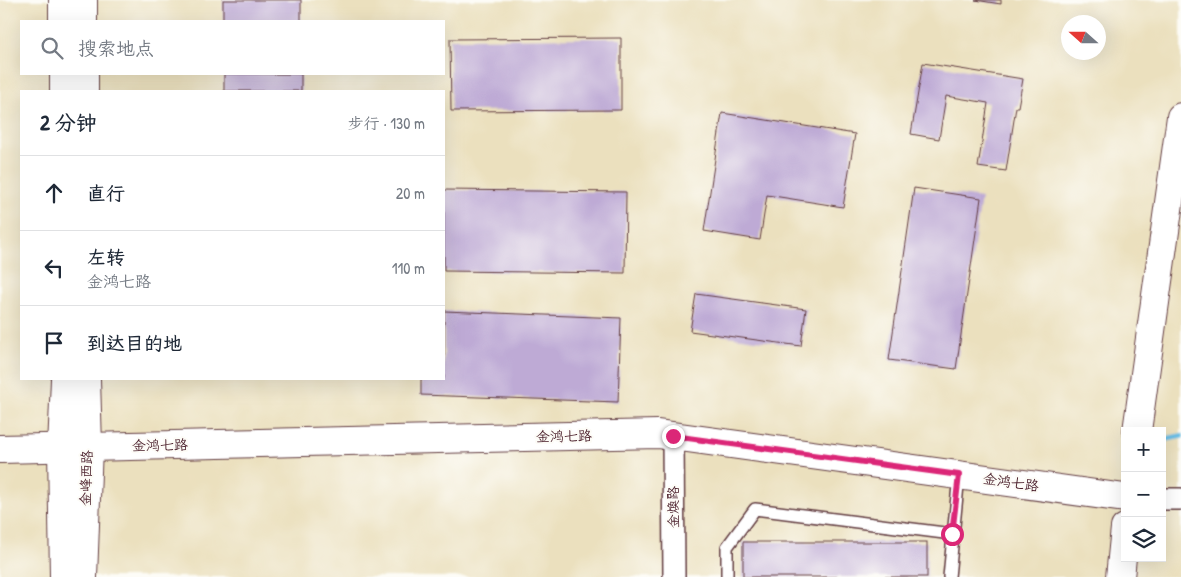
<!DOCTYPE html>
<html lang="zh">
<head>
<meta charset="utf-8">
<style>
	:root { --surface:#fff; --page:#f2f2f3; --text:#1f2937; --muted:#747a83; --line:#e0e1e3 }
	body { margin:0; font-family:"Patrick Hand","LXGW WenKai TC",sans-serif; background:var(--page); color:var(--text) }
	.controls { position:absolute; right:15px; bottom:15px; display:grid; overflow:hidden; border-radius:0px; box-shadow:0 5px 20px #0002 }
	.controls button { width:45px; height:45px; display:grid; place-items:center; padding:0; border:0; border-bottom:1px solid var(--line); background:var(--surface); color:var(--text); font:25px sans-serif }
	.compass { position:absolute; left:1061px; top:15px; width:45px; height:45px; border-radius:50%; background:var(--surface); box-shadow:0 5px 20px #0002; rotate:291deg }
	.stop { position:absolute; width:15px; height:15px; margin:-11px; border:4px solid #db2777; border-radius:50%; background:#fff }
	.stop.end { background:#db2777; border-color:#fff; box-shadow:0 1px 5px #0008 }
	.list { margin:0; padding:0; list-style:none }
	h2 { display:flex; justify-content:space-between; align-items:center; height:65px; margin:0; padding:0 20px; font-size:21px }
	h2 small { font-size:16px; font-weight:400; color:var(--muted) }
	.list li { display:grid; grid-template-columns:32px 1fr auto; gap:15px; align-items:center; box-sizing:border-box; height:75px; padding:0 20px; border-top:1px solid var(--line) }
	.list b { display:block; font-size:19px; white-space:nowrap }
	.list p { margin:0; font-size:16px; white-space:nowrap; color:var(--muted) }
	.list em { font-size:16px; font-style:normal; color:var(--muted) }
	.icon { flex:none; width:28px; height:28px; fill:none; stroke:currentColor; stroke-width:2; stroke-linecap:round; stroke-linejoin:round }
	.map { position:relative; flex:none; width:1181px; height:577px; overflow:hidden }
	.search { position:absolute; background:var(--surface); box-shadow:0 5px 20px #0002; left:20px; top:20px; width:425px; height:55px; display:flex; align-items:center; gap:12px; box-sizing:border-box; padding:0 18px; border-radius:0px; color:var(--muted); font-size:19px }
	.panel { position:absolute; background:var(--surface); box-shadow:0 5px 20px #0002; left:20px; top:90px; width:425px; height:290px; border-radius:0px }
	.map>svg:first-child { display:block }
	.lines { fill:none; stroke-linecap:round; stroke-linejoin:round }
	.stream { stroke:#69bee6; stroke-width:5.5 }
	.building { fill:#beaad5 }
	.service-casing { stroke:#623c41; stroke-width:14 }
	.minor-casing { stroke:#623c41; stroke-width:24 }
	.tertiary-casing { stroke:#623c41; stroke-width:30 }
	.secondary-casing { stroke:#623c41; stroke-width:30 }
	.service { stroke:#fff; stroke-width:11 }
	.minor { stroke:#fff; stroke-width:21 }
	.tertiary { stroke:#fff; stroke-width:28 }
	.secondary { stroke:#fff; stroke-width:28 }
	.route { stroke:#db2777; stroke-width:6 }
	.labels { text-anchor:middle; stroke-width:4; stroke-linejoin:round; paint-order:stroke }
	.street-label { font-size:14px; fill:#4a1f2b; stroke:#fdfcf7 }
</style>
</head>
<body>
<div class="map">
<svg width="1181" height="577" viewBox="0 0 1181 577">
	<rect width="100%" height="100%" fill="#fdfcf7"/>
	<filter id="ink" filterUnits="userSpaceOnUse"><feTurbulence type="fractalNoise" baseFrequency=".02" numOctaves="2"/><feDisplacementMap in="SourceGraphic" scale="10" xChannelSelector="R" yChannelSelector="G"/><feConvolveMatrix kernelMatrix="1 2 1 2 8 2 1 2 1" color-interpolation-filters="sRGB"/></filter>
	<filter id="wash" filterUnits="userSpaceOnUse"><feTurbulence type="fractalNoise" baseFrequency=".0096" numOctaves="4" result="noise"/><feDisplacementMap in="SourceGraphic" scale="20" xChannelSelector="R" yChannelSelector="G"/><feGaussianBlur stdDeviation="1.12" result="paint"/><feColorMatrix in="noise" values="0 0 0 0 0 0 0 0 0 0 0 0 0 0 0 0 0 1.4 0 .05"/><feComposite in="paint" operator="in"/></filter>
	<g filter="url(#wash)">
		<rect width="100%" height="100%" fill="#ebe0be"/>
		<g class="lines">
			<polyline class="stream" points="1162,440 1181,436"/>
		</g>
		<g id="blocks">
			<g class="building">
				<rect x="223" y="0" width="78" height="21"/>
				<polygon points="975,0 1001,0 1001,4"/>
				<polygon points="621,38 621,110 451,111 450,39"/>
				<polygon points="923,63 1023,79 1018,107 1016,107 1006,171 978,167 988,103 946,96 939,139 911,134"/>
				<rect x="224" y="74" width="77" height="17"/>
				<polygon points="722,113 855,134 843,207 767,195 760,240 704,231"/>
				<polygon points="914,188 981,198 956,369 889,360"/>
				<polygon points="444,190 626,192 625,273 444,271"/>
				<polygon points="696,294 806,309 801,346 690,331"/>
				<polygon points="444,311 621,318 618,402 421,395 421,379 444,379"/>
				<rect x="743" y="542" width="184" height="35"/>
			</g>
		</g>
	</g>
	<g filter="url(#ink)">
		<use href="#blocks" fill-opacity="0" stroke="#623c41" stroke-width="1"/>
		<g class="lines">
			<defs>
				<g id="service">
					<polyline points="727,577 727,547 755,509 952,534"/>
					<polyline points="949,577 959,475"/>
				</g>
				<g id="minor">
					<polyline points="673,436 674,577"/>
					<polyline points="1162,499 1181,499"/>
				</g>
				<g id="tertiary">
					<polyline points="1137,431 1181,117"/>
					<polyline points="0,449 658,434 1125,498"/>
					<polyline points="1120,577 1125,528"/>
				</g>
				<g id="secondary">
					<polyline points="63,0 63,21"/>
					<polyline points="83,0 83,21"/>
					<polyline points="64,74 64,91"/>
					<polyline points="84,74 84,91"/>
					<polyline points="64,577 62,448 65,379"/>
					<polyline points="83,577 88,446 86,379"/>
				</g>
			</defs>
			<use href="#service" class="service-casing"/>
			<use href="#minor" class="minor-casing"/>
			<use href="#tertiary" class="tertiary-casing"/>
			<use href="#secondary" class="secondary-casing"/>
			<use href="#service" class="service"/>
			<use href="#minor" class="minor"/>
			<use href="#tertiary" class="tertiary"/>
			<use href="#secondary" class="secondary"/>
		</g>
	</g>
	<g class="lines" filter="url(#ink)">
		<polyline class="route" points="673,436 959,475 952,534"/>
	</g>
	<g class="labels">
		<g class="street-label">
			<text transform="translate(564 436) rotate(-1)" y="5">金鸿七路</text>
			<text transform="translate(160 445) rotate(-1)" y="5">金鸿七路</text>
			<text transform="translate(86 478) rotate(-88)" y="5">金峰西路</text>
			<text transform="translate(1011 482) rotate(8)" y="5">金鸿七路</text>
			<text transform="translate(673 507) rotate(-90)" y="5">金焕路</text>
		</g>
	</g>
</svg>
<div class="controls">
<button>+</button>
<button>−</button>
<button><svg class="icon" aria-label="layers" viewBox="0 0 24 24"><path d="M12 4l9 5-9 5-9-5zM3 14l9 5 9-5"/></svg></button>
</div>
<svg class="compass" viewBox="-18 -18 36 36"><path d="M0-13l5 13h-10z" fill="#e53935"/><path d="M0 13l5-13h-10z" fill="#747a83"/></svg>
<div class="stop" style="left:952px;top:534px"></div>
<div class="stop end" style="left:673px;top:436px"></div>
<div class="search"><svg class="icon" aria-label="search" viewBox="0 0 24 24"><circle cx="10" cy="10" r="6"/><path d="M15 15l6 6"/></svg>搜索地点</div>
<section class="panel">
<h2>2 分钟<small>步行 · 130 m</small></h2>
<ul class="list">
<li><svg class="icon" aria-label="ahead" viewBox="0 0 24 24"><path d="M12 20V5M6 11l6-6 6 6"/></svg><div><b>直行</b></div><em>20 m</em></li>
<li><svg class="icon" aria-label="left" viewBox="0 0 24 24"><path d="M17 20v-9H6M10 6l-5 5 5 5"/></svg><div><b>左转</b><p>金鸿七路</p></div><em>110 m</em></li>
<li><svg class="icon" aria-label="arrive" viewBox="0 0 24 24"><path d="M6 21V4h12l-3 4 3 4H6"/></svg><div><b>到达目的地</b></div></li>
</ul>
</section>
</div>
</body>
</html>
